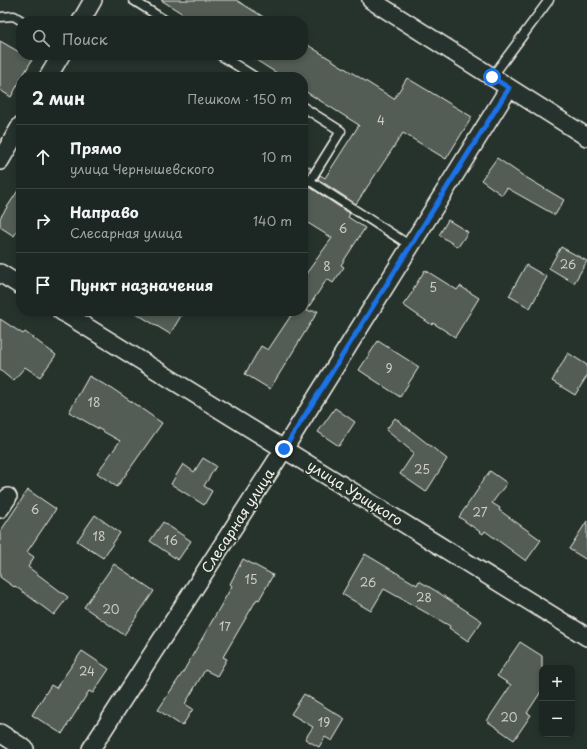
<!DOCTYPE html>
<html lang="ru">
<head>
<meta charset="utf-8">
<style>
	:root { --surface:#1c2622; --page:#29322f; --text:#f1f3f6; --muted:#a0a5a5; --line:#3a4340 }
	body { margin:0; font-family:"Playpen Sans",sans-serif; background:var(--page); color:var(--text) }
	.controls { position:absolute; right:12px; bottom:12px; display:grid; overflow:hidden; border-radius:8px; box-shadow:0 2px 6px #0003 }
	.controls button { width:36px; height:36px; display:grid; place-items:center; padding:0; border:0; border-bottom:1px solid var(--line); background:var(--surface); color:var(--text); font:20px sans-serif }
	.stop { position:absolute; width:12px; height:12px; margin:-9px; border:3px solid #1a73e8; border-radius:50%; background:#fff }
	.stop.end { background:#1a73e8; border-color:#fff; box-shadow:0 1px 4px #0008 }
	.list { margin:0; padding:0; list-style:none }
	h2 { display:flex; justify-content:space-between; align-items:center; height:52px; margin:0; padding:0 16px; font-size:17px }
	h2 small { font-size:13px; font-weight:400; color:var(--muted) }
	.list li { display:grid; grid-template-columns:26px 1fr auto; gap:12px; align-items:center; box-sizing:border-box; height:64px; padding:0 16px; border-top:1px solid var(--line) }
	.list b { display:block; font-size:15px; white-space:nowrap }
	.list p { margin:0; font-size:13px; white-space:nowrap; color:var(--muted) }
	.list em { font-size:13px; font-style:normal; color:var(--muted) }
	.icon { flex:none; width:22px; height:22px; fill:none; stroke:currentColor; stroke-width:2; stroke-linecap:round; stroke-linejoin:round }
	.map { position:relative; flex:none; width:587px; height:749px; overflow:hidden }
	.search { position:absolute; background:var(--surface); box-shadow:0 2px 6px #0003; left:16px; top:16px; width:292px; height:44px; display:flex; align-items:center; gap:10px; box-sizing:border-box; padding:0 14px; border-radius:16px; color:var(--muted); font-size:15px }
	.panel { position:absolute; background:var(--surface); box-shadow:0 2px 6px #0003; left:16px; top:72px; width:292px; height:244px; border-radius:16px }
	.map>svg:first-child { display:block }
	.building { fill:#525c55; stroke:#f4f1e8 }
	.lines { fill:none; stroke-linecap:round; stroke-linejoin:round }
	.service-casing { stroke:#f4f1e8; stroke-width:11 }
	.minor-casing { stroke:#f4f1e8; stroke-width:20 }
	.service { stroke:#26332d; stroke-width:8 }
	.minor { stroke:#26332d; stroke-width:17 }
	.route { stroke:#1a73e8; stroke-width:5 }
	.labels { text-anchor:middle; stroke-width:3.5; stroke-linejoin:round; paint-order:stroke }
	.number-label { font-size:12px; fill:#ccccc3 }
	.street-label { font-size:14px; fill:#f4f1e8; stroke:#26332d }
</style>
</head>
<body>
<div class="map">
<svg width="587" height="749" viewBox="0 0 587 749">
	<rect width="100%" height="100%" fill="#26332d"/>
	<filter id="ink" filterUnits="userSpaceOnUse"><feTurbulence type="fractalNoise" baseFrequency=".025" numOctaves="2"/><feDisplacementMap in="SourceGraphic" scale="8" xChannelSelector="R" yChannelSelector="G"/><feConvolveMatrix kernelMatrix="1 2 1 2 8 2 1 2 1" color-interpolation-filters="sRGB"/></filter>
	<g filter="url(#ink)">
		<g class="building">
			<polygon points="161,0 236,0 270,21 194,21"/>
			<polygon points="0,41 21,53 21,55 25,55 32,60 22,77 21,77 21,79 11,97 0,90"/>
			<polygon points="303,42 394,99 407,78 472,117 446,159 403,133 356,204 318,179 320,175 325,178 359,125 303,90 303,77 283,77 248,55 303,55"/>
			<polygon points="497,158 522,175 564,200 555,215 507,188 502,195 481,180"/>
			<polygon points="303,163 311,168 305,180 305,183 307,185 350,214 348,217 365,228 341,265 344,267 333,283 327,279 306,311 318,311 270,389 245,374 261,346 268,350 294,311 303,311 303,278 332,238 303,220"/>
			<polygon points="21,186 21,225 14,236 0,227 0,218"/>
			<polygon points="448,220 468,232 458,247 439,235"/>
			<polygon points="561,247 587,261 574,283 549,268"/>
			<polygon points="526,265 547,277 530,308 509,296"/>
			<polygon points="425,270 457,290 460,286 479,298 455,337 433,323 432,325 403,305 414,290 413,289"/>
			<polygon points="132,311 184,311 170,334"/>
			<polygon points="0,319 23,334 25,332 56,355 40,377 25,367 13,381 0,370"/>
			<polygon points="378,341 419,367 400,397 359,370"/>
			<polygon points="568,353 587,365 587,376 575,395 552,381"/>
			<polygon points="89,376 116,391 162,423 117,487 97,473 120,441 69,412"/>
			<polygon points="335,408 355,422 339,446 318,432"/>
			<polygon points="395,418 447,459 426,492 400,474 414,453 386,430"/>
			<polygon points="203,458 216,466 204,486 212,491 204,505 171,484 183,464 194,472"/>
			<polygon points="490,471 507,483 492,503 500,508 499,510 541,540 526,561 485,531 483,534 459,517 479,488 478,487"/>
			<polygon points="28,490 56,509 27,552 34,557 28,567 68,597 54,615 15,586 14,587 0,577 0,532"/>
			<polygon points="95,515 120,533 103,558 77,541"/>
			<polygon points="587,521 587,560 569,549"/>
			<polygon points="163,522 191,541 178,560 150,541"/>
			<polygon points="365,554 417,585 419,581 436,591 482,621 468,641 449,628 450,626 384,589 371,611 342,594"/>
			<polygon points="243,559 273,575 259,600 257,599 223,657 227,659 217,676 205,670 185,704 193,709 182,726 158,710 183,672 199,644 232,586 230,584"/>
			<polygon points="114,564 154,591 124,635 84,607"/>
			<polygon points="520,642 542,656 542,690 527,713 531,715 514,740 487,721 511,685 497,676"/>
			<polygon points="82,651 109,669 93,693 89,691 62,734 32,715 51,685 56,688"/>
			<polygon points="304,694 345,719 332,741 325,737 319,747 305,739 313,727 291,714"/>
		</g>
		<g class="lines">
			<defs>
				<g id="service">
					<polyline points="133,0 166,21"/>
					<polyline points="0,17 14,16 22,21"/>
					<polyline points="220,55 255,77"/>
					<polyline points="492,77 549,0"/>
					<polyline points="303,107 341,131 310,181 411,246"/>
				</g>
				<g id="minor">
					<polyline points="371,0 587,137"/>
					<polyline points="81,21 93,0"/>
					<polyline points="48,77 61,55"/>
					<polyline points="0,161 21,125"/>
					<polyline points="0,273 21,286"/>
					<polyline points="61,311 587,637"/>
					<polyline points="0,509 8,497"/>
					<polyline points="0,733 25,749"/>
					<polyline points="91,749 284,449 509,88"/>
				</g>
			</defs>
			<use href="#service" class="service-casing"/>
			<use href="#minor" class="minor-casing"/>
			<use href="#service" class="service"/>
			<use href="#minor" class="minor"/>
		</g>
	</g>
	<g class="lines" filter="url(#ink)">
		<polyline class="route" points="284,449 509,88 492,77"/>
	</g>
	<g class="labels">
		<g class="number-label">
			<text x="381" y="125">4</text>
			<text x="343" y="233">6</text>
			<text x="568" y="269">26</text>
			<text x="327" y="271">8</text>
			<text x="433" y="292">5</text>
			<text x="389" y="373">9</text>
			<text x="94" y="407">18</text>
			<text x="422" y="474">25</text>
			<text x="35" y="514">6</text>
			<text x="480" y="517">27</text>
			<text x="99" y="541">18</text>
			<text x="171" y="545">16</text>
			<text x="251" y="584">15</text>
			<text x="368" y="587">26</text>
			<text x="424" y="602">28</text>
			<text x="111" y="614">20</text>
			<text x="225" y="631">17</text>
			<text x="87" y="676">24</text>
			<text x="509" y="722">20</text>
			<text x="324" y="727">19</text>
		</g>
		<g class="street-label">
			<text transform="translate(355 493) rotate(32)" y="5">улица Урицкого</text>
			<text transform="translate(238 521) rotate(-57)" y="5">Слесарная улица</text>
		</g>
	</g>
</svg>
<div class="controls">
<button>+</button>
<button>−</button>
</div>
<div class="stop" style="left:492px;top:77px"></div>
<div class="stop end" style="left:284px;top:449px"></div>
<div class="search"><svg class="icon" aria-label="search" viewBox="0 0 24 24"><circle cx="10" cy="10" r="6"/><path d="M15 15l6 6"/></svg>Поиск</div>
<section class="panel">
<h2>2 мин<small>Пешком · 150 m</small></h2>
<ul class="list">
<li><svg class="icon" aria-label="ahead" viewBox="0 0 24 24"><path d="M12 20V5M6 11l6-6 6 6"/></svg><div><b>Прямо</b><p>улица Чернышевского</p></div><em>10 m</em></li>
<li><svg class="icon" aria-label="right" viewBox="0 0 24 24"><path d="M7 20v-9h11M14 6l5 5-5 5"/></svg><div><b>Направо</b><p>Слесарная улица</p></div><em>140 m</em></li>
<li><svg class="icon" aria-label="arrive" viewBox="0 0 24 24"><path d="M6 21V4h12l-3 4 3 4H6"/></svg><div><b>Пункт назначения</b></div></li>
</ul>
</section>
</div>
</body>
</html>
